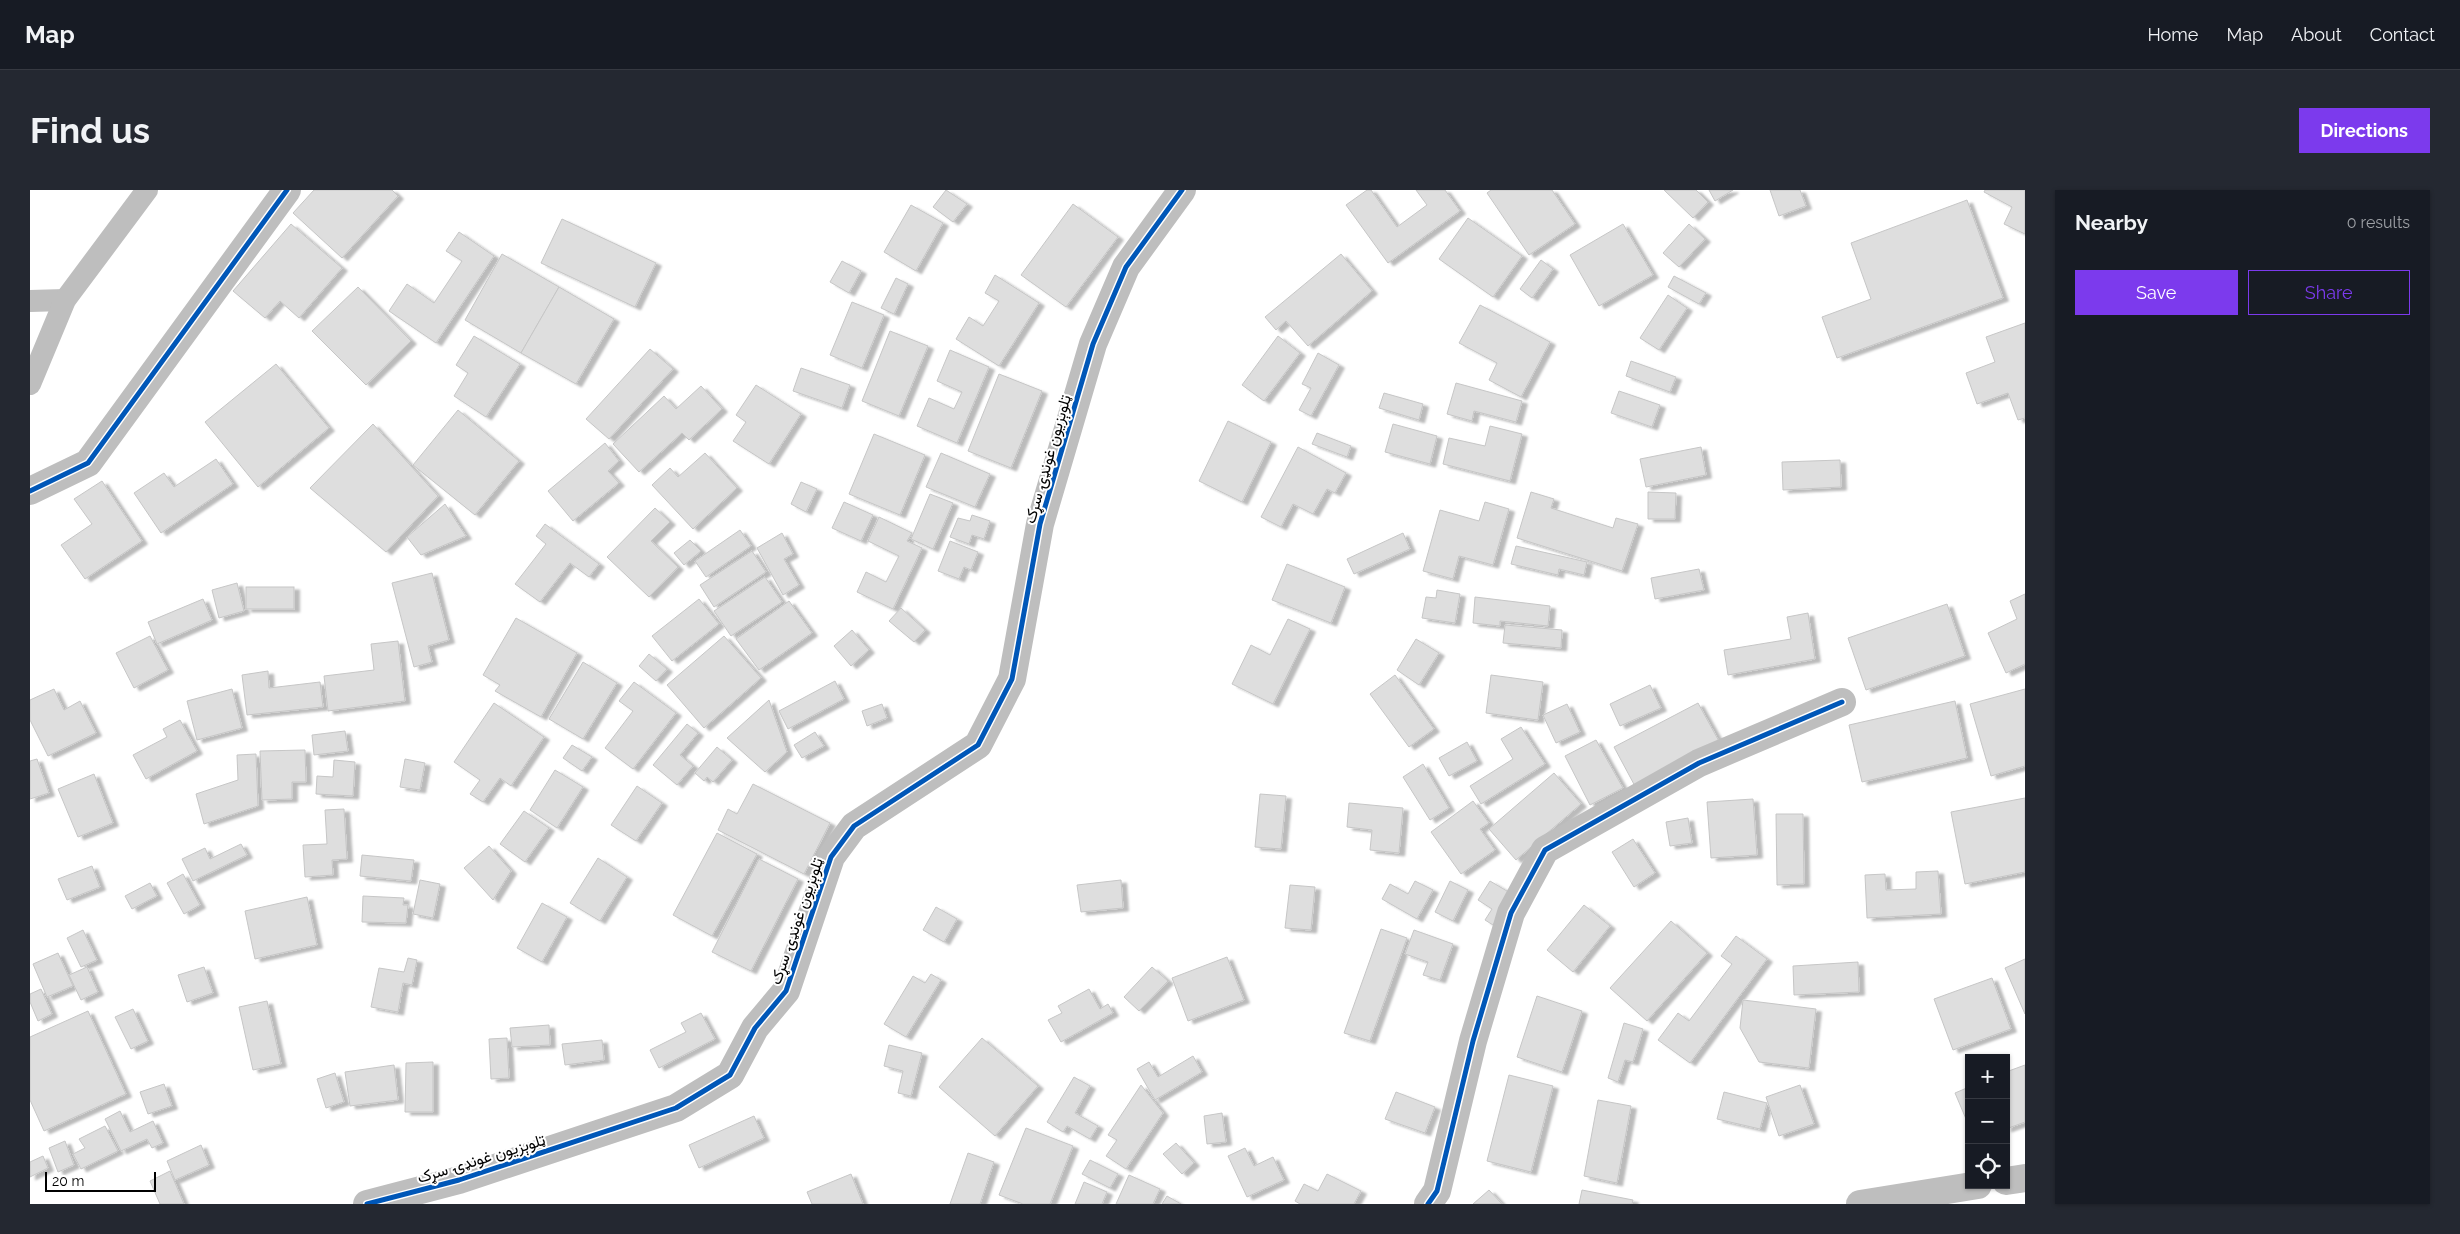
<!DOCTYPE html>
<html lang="en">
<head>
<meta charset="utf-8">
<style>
	:root { --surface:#171b24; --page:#242831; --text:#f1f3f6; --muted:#9ea1a6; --line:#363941; --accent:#7c3aed }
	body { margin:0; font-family:Raleway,Vazirmatn,sans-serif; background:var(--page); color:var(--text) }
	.controls { position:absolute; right:15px; bottom:15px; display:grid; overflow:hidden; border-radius:0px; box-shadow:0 1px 4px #0004 }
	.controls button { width:45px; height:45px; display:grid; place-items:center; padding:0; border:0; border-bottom:1px solid var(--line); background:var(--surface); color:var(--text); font:25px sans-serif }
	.scale { position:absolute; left:15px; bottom:12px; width:111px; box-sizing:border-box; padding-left:5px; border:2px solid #000; border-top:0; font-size:14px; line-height:18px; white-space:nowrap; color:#000; -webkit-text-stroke:4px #fff; paint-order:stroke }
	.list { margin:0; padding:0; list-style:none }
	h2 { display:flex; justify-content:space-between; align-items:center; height:65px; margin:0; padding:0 20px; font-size:21px }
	h2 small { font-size:16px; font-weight:400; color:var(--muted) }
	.actions { display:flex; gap:10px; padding:15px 20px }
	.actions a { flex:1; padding:11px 0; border:1px solid var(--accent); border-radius:0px; text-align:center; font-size:18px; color:var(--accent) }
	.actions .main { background:var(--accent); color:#fff }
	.icon { flex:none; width:28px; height:28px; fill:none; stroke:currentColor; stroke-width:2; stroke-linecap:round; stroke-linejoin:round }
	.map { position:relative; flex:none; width:1995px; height:1014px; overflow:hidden; border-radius:0px }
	header { display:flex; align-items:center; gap:30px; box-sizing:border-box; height:70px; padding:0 25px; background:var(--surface); border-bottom:1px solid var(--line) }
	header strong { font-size:24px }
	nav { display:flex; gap:28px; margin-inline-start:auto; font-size:18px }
	.intro { display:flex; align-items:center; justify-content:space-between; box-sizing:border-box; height:120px; padding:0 30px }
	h1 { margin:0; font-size:35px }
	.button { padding:12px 22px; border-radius:0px; background:var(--accent); color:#fff; font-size:18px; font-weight:700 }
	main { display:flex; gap:30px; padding:0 30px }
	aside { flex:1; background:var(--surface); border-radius:0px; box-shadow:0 1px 4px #0004 }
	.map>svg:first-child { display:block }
	.building { fill:#dedede; stroke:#c6c6c6; filter:url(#shadow) }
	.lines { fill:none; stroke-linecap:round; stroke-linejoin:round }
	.service { stroke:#bebebe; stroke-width:22 }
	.minor { stroke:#bebebe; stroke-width:28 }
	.tertiary { stroke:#bebebe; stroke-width:28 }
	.cycleway-casing { stroke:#fff; stroke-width:8 }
	.cycleway { stroke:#0057b8; stroke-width:5 }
	.labels { text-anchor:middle; stroke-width:4; stroke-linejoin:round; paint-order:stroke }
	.street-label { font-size:16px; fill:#000; stroke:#fff }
</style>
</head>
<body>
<header>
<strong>Map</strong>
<nav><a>Home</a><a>Map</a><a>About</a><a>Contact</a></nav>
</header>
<div class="intro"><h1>Find us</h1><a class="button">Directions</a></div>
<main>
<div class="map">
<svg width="1995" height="1014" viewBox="0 0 1995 1014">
	<defs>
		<filter id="shadow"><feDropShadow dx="5.5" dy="3" stdDeviation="1" flood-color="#0004"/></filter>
	</defs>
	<rect width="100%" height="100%" fill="#fff"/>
	<g class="building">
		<polygon points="284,0 362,0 368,6 312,68 263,23"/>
		<polygon points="916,0 937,14 923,32 903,17"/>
		<polygon points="1337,0 1341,0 1367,37 1397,15 1386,0 1415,0 1430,21 1358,73 1316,15"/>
		<polygon points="1461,0 1522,0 1545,34 1499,65 1457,3"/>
		<polygon points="1634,0 1666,0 1678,12 1663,28"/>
		<polygon points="1679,0 1703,0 1685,11"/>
		<polygon points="1740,0 1770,0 1776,16 1749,26"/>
		<polygon points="1955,0 1995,0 1995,44 1974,34 1982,17 1954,2"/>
		<polygon points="1937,10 1973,108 1807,168 1792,127 1841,109 1821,53"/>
		<polygon points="1043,14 1088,47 1036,117 991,85"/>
		<polygon points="881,15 913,33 886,81 854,62"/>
		<polygon points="1438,28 1492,66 1463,107 1409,69"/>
		<polygon points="532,29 626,73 605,117 511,73"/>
		<polygon points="261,34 312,78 269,128 250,111 235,128 203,101"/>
		<polygon points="1593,34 1623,85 1569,116 1540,65"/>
		<polygon points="1659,34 1675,49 1649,77 1633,63"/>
		<polygon points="429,42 464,66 406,153 359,121 377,94 404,113 432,71 416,61"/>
		<polygon points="472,64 529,97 491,163 435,130"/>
		<polygon points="1311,64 1342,101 1278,156 1256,131 1246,140 1235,127"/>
		<polygon points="1511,70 1523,79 1502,108 1490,99"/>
		<polygon points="812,71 831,81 819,103 800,92"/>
		<polygon points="965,85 1009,113 969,176 926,149 939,127 953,136 969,111 955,103"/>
		<polygon points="1644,86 1676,103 1669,114 1638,97"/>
		<polygon points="866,88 878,94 864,124 851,118"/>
		<polygon points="328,97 381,151 336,195 282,141"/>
		<polygon points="529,97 584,129 546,194 491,163"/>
		<polygon points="1638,105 1657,118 1629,160 1610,148"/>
		<polygon points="822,112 854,125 832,178 800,165"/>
		<polygon points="1450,115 1520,152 1491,207 1459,190 1467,173 1429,153"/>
		<polygon points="1995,133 1995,228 1988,230 1978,203 1947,214 1936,183 1965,172 1956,147"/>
		<polygon points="860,141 898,156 869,226 832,211"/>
		<polygon points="444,146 490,174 456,227 424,206 438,183 426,175"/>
		<polygon points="1248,146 1270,163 1234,211 1212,195"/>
		<polygon points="620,159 643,179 579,249 556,229"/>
		<polygon points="920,160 959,177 927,253 887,236 899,208 924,219 932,202 907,191"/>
		<polygon points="1288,163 1309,175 1281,226 1269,220 1281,198 1272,194"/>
		<polygon points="1601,171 1646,187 1640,202 1596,186"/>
		<polygon points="246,174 299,238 228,297 175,232"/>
		<polygon points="771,178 820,195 812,218 763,201"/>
		<polygon points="969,184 1012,201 981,278 938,261"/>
		<polygon points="1426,193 1492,211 1486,232 1444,221 1442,231 1417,224"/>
		<polygon points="726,195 771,224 739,274 703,251 716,232 706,225"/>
		<polygon points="671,196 692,219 659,250 652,243 609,282 583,254 634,206 646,219"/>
		<polygon points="1589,201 1630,215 1622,237 1581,223"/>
		<polygon points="1354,203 1393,214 1389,230 1349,218"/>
		<polygon points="428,220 489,271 445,325 383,275"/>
		<polygon points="1198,231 1241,252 1212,312 1169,291"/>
		<polygon points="343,234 408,306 356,362 280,298"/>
		<polygon points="1363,234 1407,246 1400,274 1355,262"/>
		<polygon points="1460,236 1492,244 1480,291 1413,274 1419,248 1455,256"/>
		<polygon points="1287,243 1321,256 1317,267 1282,254"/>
		<polygon points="844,244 895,265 870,325 819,304"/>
		<polygon points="575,253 589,271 578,281 589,293 543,331 518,301"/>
		<polygon points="1268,257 1316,283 1305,303 1297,299 1283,324 1263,314 1251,337 1231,327"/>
		<polygon points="1671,257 1676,285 1616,297 1610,269"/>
		<polygon points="675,263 707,298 663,339 622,295 640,278 648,287"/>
		<polygon points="911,263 960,284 945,317 896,297"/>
		<polygon points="186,269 203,294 131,343 104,303 134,283 144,297"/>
		<polygon points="1810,270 1811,297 1753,300 1752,272"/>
		<polygon points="72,291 112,351 55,389 31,355 62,334 44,309"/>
		<polygon points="771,292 787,299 776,322 761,314"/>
		<polygon points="1501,302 1524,309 1521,318 1583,338 1586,328 1608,334 1592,381 1487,348"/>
		<polygon points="1618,302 1646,303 1645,329 1618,329"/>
		<polygon points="900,304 923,313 903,359 881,349"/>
		<polygon points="814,312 843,325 831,351 802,338"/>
		<polygon points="1455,312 1479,319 1463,375 1429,366 1423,389 1393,381 1410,320 1449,331"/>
		<polygon points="415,314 436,346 391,365 377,347"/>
		<polygon points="625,318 640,332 621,351 648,377 619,407 577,367"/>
		<polygon points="942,325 960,331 954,349 942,345 939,354 920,347 928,328 940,331"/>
		<polygon points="849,327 882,343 877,351 892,358 863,419 827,402 836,382 856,392 869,366 838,351"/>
		<polygon points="515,334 569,374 559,387 540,373 510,412 485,394 516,354 506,346"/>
		<polygon points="710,340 721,356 676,387 665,371"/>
		<polygon points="752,343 763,364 754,369 769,395 753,405 727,358"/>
		<polygon points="1373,343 1380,359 1324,384 1317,369"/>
		<polygon points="660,350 671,361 654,375 644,363"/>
		<polygon points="920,351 948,362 941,380 934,377 929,389 908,381"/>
		<polygon points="1486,356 1557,372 1554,385 1529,379 1528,385 1481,374"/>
		<polygon points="722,361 736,382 684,417 670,395"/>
		<polygon points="1257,374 1315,397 1301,433 1242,410"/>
		<polygon points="1669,379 1674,400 1625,409 1621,388"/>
		<polygon points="402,383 419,450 398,456 402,472 384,477 362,393"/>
		<polygon points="735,387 752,412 701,446 684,421"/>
		<polygon points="207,393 214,421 189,428 182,400"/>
		<rect x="216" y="397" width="48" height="22"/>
		<polygon points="1407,400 1430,404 1425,433 1392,428 1396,407 1406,408"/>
		<polygon points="1995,404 1995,474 1976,483 1958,443 1987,429 1980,411"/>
		<polygon points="1445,407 1520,416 1518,436 1470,431 1470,436 1443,433"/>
		<polygon points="173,409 182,430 127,454 118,432"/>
		<polygon points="669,409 689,434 642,471 622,446"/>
		<polygon points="759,411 782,443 729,480 706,449"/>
		<polygon points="1917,414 1935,466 1836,500 1818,448"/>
		<polygon points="871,418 895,440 884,452 859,431"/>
		<polygon points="1778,423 1785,469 1698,485 1694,460 1761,449 1757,427"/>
		<polygon points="486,428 547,463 511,527 465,501 470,495 453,485"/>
		<polygon points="1258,429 1280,439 1243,514 1202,494 1221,455 1240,465"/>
		<polygon points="1475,435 1532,440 1531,458 1473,453"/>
		<polygon points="822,440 839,460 821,476 804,456"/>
		<polygon points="120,446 138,480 104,498 86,463"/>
		<polygon points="694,446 731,488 674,538 637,495"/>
		<polygon points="1386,449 1409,463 1389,495 1367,480"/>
		<polygon points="368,451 375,511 298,521 294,486 344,480 341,454"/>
		<polygon points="619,464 637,479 626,491 609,476"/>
		<polygon points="553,472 587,493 553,549 519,529"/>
		<polygon points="238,481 239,498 290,492 293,517 217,525 212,485"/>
		<polygon points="1365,485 1404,539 1379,557 1340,504"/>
		<polygon points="1461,485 1513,492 1508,530 1456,523"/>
		<polygon points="805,491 814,509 758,539 749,521"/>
		<polygon points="604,492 646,523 603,579 575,558 603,521 589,511"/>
		<polygon points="1620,495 1631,518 1590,536 1580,514"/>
		<polygon points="24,499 34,520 50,511 66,543 18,566 0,530 0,510"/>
		<polygon points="202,499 212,538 167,550 157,511"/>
		<polygon points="1995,499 1995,576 1961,586 1940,514"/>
		<polygon points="739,510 757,562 735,582 697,548"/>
		<polygon points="1925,511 1937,568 1832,592 1819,535"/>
		<polygon points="464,513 514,547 481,596 470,588 453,612 440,604 450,590 424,572"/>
		<polygon points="1668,513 1690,553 1606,598 1584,557"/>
		<polygon points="852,514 857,528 837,536 832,521"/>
		<polygon points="1537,514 1550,542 1526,553 1513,525"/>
		<polygon points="150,530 167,561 116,589 103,565 137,547 133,539"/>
		<polygon points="657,534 668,543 650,565 663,576 647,595 623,575"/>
		<polygon points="1491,537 1515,574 1451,614 1440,596 1483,569 1471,549"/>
		<polygon points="315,541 318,561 284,565 282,545"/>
		<polygon points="785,542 794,556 772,568 764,555"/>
		<polygon points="1566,550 1593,598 1560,615 1535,566"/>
		<polygon points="1437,552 1447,571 1419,586 1409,568"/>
		<polygon points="542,555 562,567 552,581 533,568"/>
		<polygon points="687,557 702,570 683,592 677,587 674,591 665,583"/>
		<polygon points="275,560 276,592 262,592 262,609 232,610 230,561"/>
		<polygon points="226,564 228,616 174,634 166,604 208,590 207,565"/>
		<polygon points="7,569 19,603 0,609 0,571"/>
		<polygon points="375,569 395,573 390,600 370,597"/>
		<polygon points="304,570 325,572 323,606 286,604 287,586 303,587"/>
		<polygon points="1393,574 1419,618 1400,630 1373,587"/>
		<polygon points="525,580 553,597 527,638 500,620"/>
		<polygon points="1524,583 1551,614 1486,670 1459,639"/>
		<polygon points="64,584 83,633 48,647 28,599"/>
		<polygon points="723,594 800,633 774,684 688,640 698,619 707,624"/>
		<polygon points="607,596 632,613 606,651 581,635"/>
		<polygon points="1230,604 1256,606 1251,659 1225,657"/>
		<polygon points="1995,608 1995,682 1935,694 1921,622"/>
		<polygon points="1723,609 1727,665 1681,668 1677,612"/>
		<polygon points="1443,611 1459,633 1450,639 1465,660 1431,684 1401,642"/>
		<polygon points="1319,613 1373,618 1369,663 1340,660 1342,640 1317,637"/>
		<polygon points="314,619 317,669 302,670 303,685 275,687 273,655 297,654 295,620"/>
		<polygon points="494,621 519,638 495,672 470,654"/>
		<polygon points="1746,624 1773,624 1774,694 1747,695"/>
		<polygon points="1658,628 1662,653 1640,656 1636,632"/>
		<polygon points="687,643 727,664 682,746 643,725"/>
		<polygon points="1603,649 1625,683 1604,697 1582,662"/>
		<polygon points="211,654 217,665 163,691 152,669 175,658 180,669"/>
		<polygon points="459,656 481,681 463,710 434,678"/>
		<polygon points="332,665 384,670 381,691 330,686"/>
		<polygon points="568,668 597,687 570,731 540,713"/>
		<polygon points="729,669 768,689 721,781 682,762"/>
		<polygon points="62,676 70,697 37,710 28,689"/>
		<polygon points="1908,681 1911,724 1837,728 1835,685 1855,684 1856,700 1886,699 1886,682"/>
		<polygon points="153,684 170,715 154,724 137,693"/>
		<polygon points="390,690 410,694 403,728 383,724"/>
		<polygon points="1091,690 1093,718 1051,722 1047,695"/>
		<polygon points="1385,691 1403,700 1387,729 1352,709 1360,694 1378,704"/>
		<polygon points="1420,691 1438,700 1423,731 1405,722"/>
		<polygon points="1460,691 1482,704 1463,735 1455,730 1462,719 1448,710"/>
		<polygon points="120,693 127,706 102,719 95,706"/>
		<polygon points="1260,695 1285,697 1281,740 1255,738"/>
		<polygon points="333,706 374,708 373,715 378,715 376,733 332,732"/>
		<polygon points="277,707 287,755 225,769 215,721"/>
		<polygon points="512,713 537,727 512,772 487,758"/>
		<polygon points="1554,715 1580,736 1543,782 1517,760"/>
		<polygon points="906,717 927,729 914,752 893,740"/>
		<polygon points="1641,731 1677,763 1617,831 1580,798"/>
		<polygon points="1351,739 1377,748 1340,851 1314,843"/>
		<polygon points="53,740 67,770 51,777 37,748"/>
		<polygon points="1384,740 1423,754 1410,790 1393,785 1398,772 1375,764"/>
		<polygon points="1706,746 1737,769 1660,873 1628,850 1648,823 1659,831 1702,774 1691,766"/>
		<polygon points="28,763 43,796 17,807 3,774"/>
		<polygon points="1197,767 1214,810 1158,831 1142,788"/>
		<polygon points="378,768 387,770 382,795 373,793 368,822 341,817 349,778 374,782"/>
		<polygon points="1995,769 1995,824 1975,778"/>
		<polygon points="1828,772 1829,802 1764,805 1763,776"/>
		<polygon points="57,777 68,802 51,810 39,785"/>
		<polygon points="174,777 183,803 157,812 148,785"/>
		<polygon points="1122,777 1138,791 1109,821 1094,807"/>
		<polygon points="901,784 911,790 876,847 854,834 883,786 895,793"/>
		<polygon points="1962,788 1981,839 1923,860 1904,809"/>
		<polygon points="11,799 22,824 8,831 0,812 0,804"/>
		<polygon points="1059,799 1070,819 1078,814 1083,823 1031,852 1018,830 1032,823 1028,816"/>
		<polygon points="1507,806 1552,821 1532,882 1487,867"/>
		<polygon points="1713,810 1786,819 1779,878 1729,872 1710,838"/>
		<polygon points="237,811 251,874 223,880 209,817"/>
		<polygon points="103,819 118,851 101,859 85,827"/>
		<polygon points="58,821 96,904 14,941 0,910 0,847"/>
		<polygon points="671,823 685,849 629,878 620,860 656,842 651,833"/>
		<polygon points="1594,833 1613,839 1603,872 1595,870 1588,892 1578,888"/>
		<polygon points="519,835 520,855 482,857 480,838"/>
		<polygon points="477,848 479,888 461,889 459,849"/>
		<polygon points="952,848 1008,896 965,946 909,897"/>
		<polygon points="572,850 574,870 535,875 532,854"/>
		<polygon points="859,855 892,863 881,906 868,903 873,881 854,876"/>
		<polygon points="1163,866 1172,882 1125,910 1107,879 1119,872 1128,887"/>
		<polygon points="403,872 403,922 375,922 376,873"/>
		<polygon points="364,875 368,910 320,916 315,882"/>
		<polygon points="1995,875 1995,932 1976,939 1976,882"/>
		<polygon points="305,883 314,912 296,918 287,889"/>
		<polygon points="1479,885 1523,896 1501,982 1457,971"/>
		<polygon points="1044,887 1060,896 1045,923 1068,936 1060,949 1037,936 1033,942 1017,932"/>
		<polygon points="134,894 142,916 118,924 110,902"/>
		<polygon points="1111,895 1133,923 1096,979 1076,966 1087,950 1078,945"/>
		<polygon points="1770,895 1784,934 1749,946 1736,907"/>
		<polygon points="1939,897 1939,936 1925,903"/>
		<polygon points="1366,902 1405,917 1395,943 1355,929"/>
		<polygon points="1694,902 1737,913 1730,939 1687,929"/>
		<polygon points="1568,910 1601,916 1587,993 1554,986"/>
		<polygon points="90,921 100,942 123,931 133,953 122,958 117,949 91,961 75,929"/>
		<polygon points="1192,923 1196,952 1177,954 1174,926"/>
		<polygon points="724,926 734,948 669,978 659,955"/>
		<polygon points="75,936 88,961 51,979 43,964 55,958 49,949"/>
		<polygon points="996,938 1043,956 1020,1014 993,1014 969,1005"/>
		<polygon points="35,951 44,975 28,982 19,958"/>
		<polygon points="1146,953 1164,973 1152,984 1133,964"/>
		<polygon points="171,955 179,975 145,990 137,971"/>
		<polygon points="1215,958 1224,976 1243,967 1254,990 1217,1007 1198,966"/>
		<polygon points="938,963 964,972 950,1014 920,1014"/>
		<polygon points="13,966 18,978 0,987 0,972"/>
		<polygon points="1060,970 1088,984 1080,998 1052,984"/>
		<polygon points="140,981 154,1014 130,1014 120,991"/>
		<polygon points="821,984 833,1014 782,1014 777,1002"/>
		<polygon points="1297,984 1331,1001 1324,1014 1270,1014 1265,1011 1274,994 1288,1001"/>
		<polygon points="1099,985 1130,999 1123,1014 1086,1014"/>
		<polygon points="1054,992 1077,1002 1072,1014 1045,1014"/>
		<polygon points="1459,1000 1472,1014 1443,1014"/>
		<polygon points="1552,1000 1603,1010 1602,1014 1549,1014"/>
		<polygon points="1137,1006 1151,1014 1132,1014"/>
	</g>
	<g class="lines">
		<g class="service">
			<polyline points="0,111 35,110"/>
			<polyline points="0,194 35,110 117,0"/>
		</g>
		<g class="minor">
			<polyline points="0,301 58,273 257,0"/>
			<polyline points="1976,991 1995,988"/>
			<polyline points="1398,1014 1407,1001 1443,851 1481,723 1515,660 1669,573 1812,512"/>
			<polyline points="1830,1014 1948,995"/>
		</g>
		<polyline class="tertiary" points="337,1014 429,990 646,918 700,885 725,838 756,801 801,667 824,636 948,555 982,489 1010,334 1063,154 1096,77 1152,0"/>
		<defs>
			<g id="cycleway">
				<polyline points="0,301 58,273 257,0"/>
				<polyline points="337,1014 429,990 646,918 700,885 725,838 756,801 801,667 824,636 948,555 982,489 1010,334 1063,154 1096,77 1152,0"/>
				<polyline points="1398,1014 1407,1001 1443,851 1481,723 1515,660 1669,573 1812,512"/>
			</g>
		</defs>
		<use href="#cycleway" class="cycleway-casing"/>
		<use href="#cycleway" class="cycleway"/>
	</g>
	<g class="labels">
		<g class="street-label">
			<text transform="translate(1017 269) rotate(-74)" y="6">ټلوېزيون غونډۍ سړک</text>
			<text transform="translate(766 731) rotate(-71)" y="6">ټلوېزيون غونډۍ سړک</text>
			<text transform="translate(451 968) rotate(-17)" y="6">ټلوېزيون غونډۍ سړک</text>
		</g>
	</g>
</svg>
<div class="controls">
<button>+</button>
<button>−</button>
<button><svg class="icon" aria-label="locate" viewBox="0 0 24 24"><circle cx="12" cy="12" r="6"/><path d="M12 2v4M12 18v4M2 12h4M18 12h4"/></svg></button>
</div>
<div class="scale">20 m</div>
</div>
<aside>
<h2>Nearby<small>0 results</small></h2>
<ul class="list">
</ul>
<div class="actions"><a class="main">Save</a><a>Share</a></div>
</aside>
</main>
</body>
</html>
